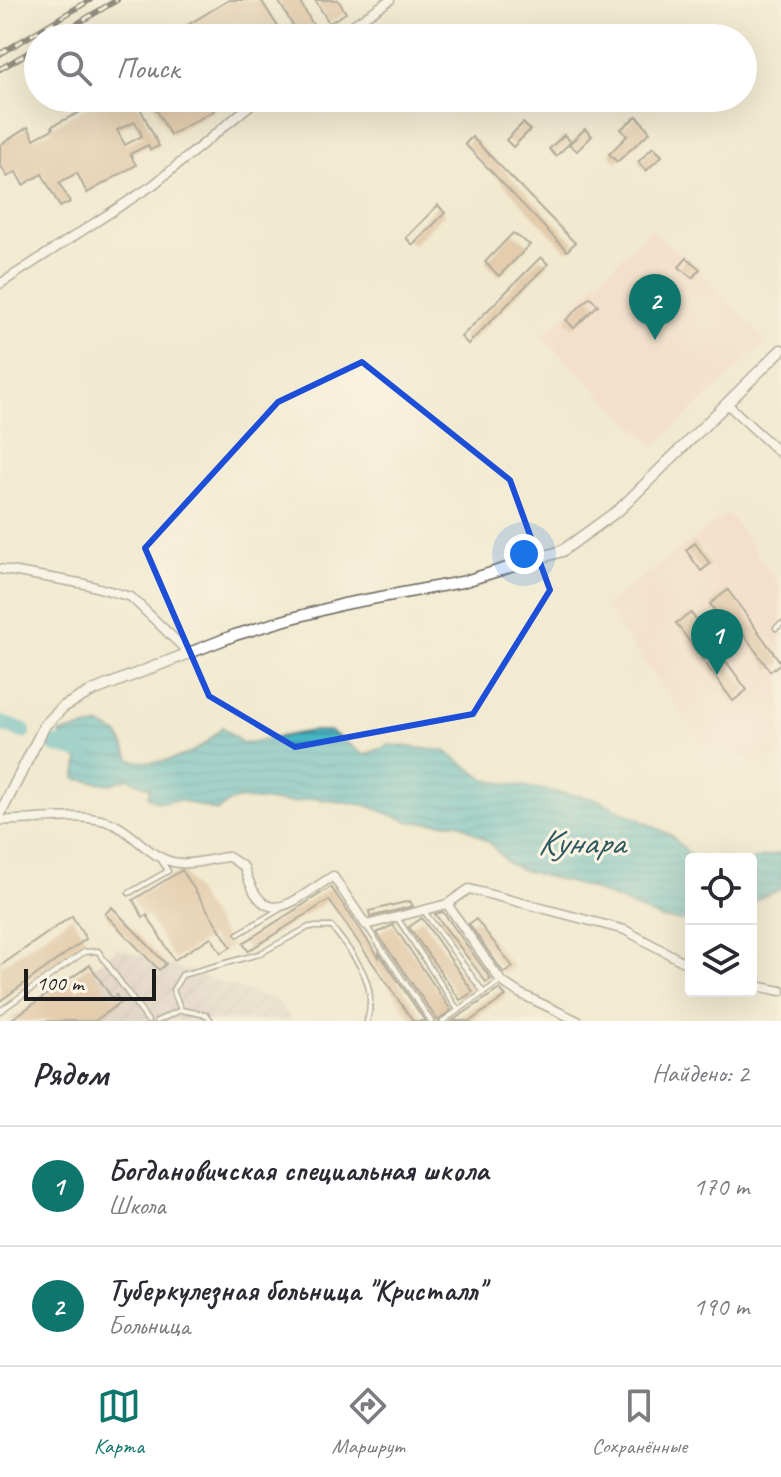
<!DOCTYPE html>
<html lang="ru">
<head>
<meta charset="utf-8">
<style>
	:root { --surface:#fff; --page:#f7f7f7; --text:#2b2b33; --muted:#7c7c81; --line:#e1e1e2; --accent:#0f766e }
	body { margin:0; font-family:Caveat,sans-serif; background:var(--page); color:var(--text) }
	.controls { position:absolute; right:24px; bottom:24px; display:grid; overflow:hidden; border-radius:8px; box-shadow:0 8px 32px #0002 }
	.controls button { width:72px; height:72px; display:grid; place-items:center; padding:0; border:0; border-bottom:2px solid var(--line); background:var(--surface); color:var(--text); font:40px sans-serif }
	.scale { position:absolute; left:24px; bottom:20px; width:132px; box-sizing:border-box; padding-left:8px; border:4px solid #1c1c1c; border-top:0; font-size:22px; line-height:28px; white-space:nowrap; color:#1c1c1c; -webkit-text-stroke:6px #fcf5e5; paint-order:stroke }
	.you { position:absolute; left:524px; top:554px; width:28px; height:28px; margin:-20px; border:6px solid #fff; border-radius:50%; background:#1a73e8; box-shadow:0 0 0 12px #1a73e833 }
	.badge { display:grid; place-items:center; width:52px; height:52px; border-radius:50%; background:var(--accent); color:#fff; font-size:26px; font-weight:700 }
	.pin { position:absolute; translate:-50% -66px; filter:drop-shadow(0 2px 4px #0008) }
	.pin::after { content:''; position:absolute; top:42px; width:28px; height:24px; background:inherit; clip-path:polygon(0 0,100% 0,50% 100%) }
	.list { margin:0; padding:0; list-style:none }
	h2 { display:flex; justify-content:space-between; align-items:center; height:104px; margin:0; padding:0 32px; font-size:34px }
	h2 small { font-size:26px; font-weight:400; color:var(--muted) }
	.list li { display:grid; grid-template-columns:52px 1fr auto; gap:24px; align-items:center; box-sizing:border-box; height:120px; padding:0 32px; border-top:2px solid var(--line) }
	.list b { display:block; font-size:30px; white-space:nowrap }
	.list p { margin:0; font-size:26px; white-space:nowrap; color:var(--muted) }
	.list em { font-size:26px; font-style:normal; color:var(--muted) }
	.icon { flex:none; width:44px; height:44px; fill:none; stroke:currentColor; stroke-width:2; stroke-linecap:round; stroke-linejoin:round }
	.map { position:relative; flex:none; width:781px; height:1021px; overflow:hidden }
	.search { position:absolute; background:var(--surface); box-shadow:0 8px 32px #0002; left:24px; right:24px; top:24px; height:88px; display:flex; align-items:center; gap:20px; box-sizing:border-box; padding:0 28px; border-radius:44px; color:var(--muted); font-size:30px }
	.sheet { height:344px; background:var(--surface) }
	nav { display:flex; justify-content:space-around; align-items:center; box-sizing:border-box; height:112px; border-top:2px solid var(--line); background:var(--surface); font-size:22px; color:var(--muted) }
	nav a { display:grid; justify-items:center; gap:4px }
	nav .on { color:var(--accent) }
	.map>svg:first-child { display:block }
	.built { fill:#f6d2c4 }
	.industrial { fill:url(#industrial-furrows) }
	.water { fill:url(#water-rules); stroke:#32686f; stroke-width:2 }
	.lines { fill:none; stroke-linecap:round; stroke-linejoin:round }
	.river { stroke:#47b5c2; stroke-width:16 }
	.building { fill:#d4a883; fill-rule:evenodd }
	.service-casing { stroke:#67645b; stroke-width:7 }
	.minor-casing { stroke:#67645b; stroke-width:11 }
	.tertiary-casing { stroke:#67645b; stroke-width:13 }
	.service { stroke:#fff; stroke-width:4 }
	.minor { stroke:#fff; stroke-width:8 }
	.tertiary { stroke:#fff; stroke-width:10 }
	.rail-casing { stroke:#1c1c1c; stroke-width:6 }
	.rail { stroke:#fcf5e5; stroke-width:3; stroke-dasharray:9; stroke-linecap:butt }
	.marked { fill:none; stroke:#1d4ed8; stroke-width:6; stroke-linejoin:round }
	.labels { text-anchor:middle; stroke-width:6; stroke-linejoin:round; paint-order:stroke }
	.water-label { font-size:36px; font-style:italic; fill:#2d595e; stroke:#fcf5e5 }
</style>
</head>
<body>
<div class="map">
<svg width="781" height="1021" viewBox="0 0 781 1021">
	<defs>
		<pattern id="industrial-furrows" width="10" height="10" patternUnits="userSpaceOnUse" patternTransform="scale(2)"><rect width="10" height="10" fill="#d1bfbe"/><path d="M-1 1l2-2M0 10L10 0M9 11l2-2" fill="none" stroke="#b3a4a3"/></pattern>
		<pattern id="water-rules" width="6" height="5" patternUnits="userSpaceOnUse" patternTransform="scale(2)"><rect width="6" height="5" fill="#47b5c2"/><path d="M0 2.5h6" fill="none" stroke="#3a929d"/></pattern>
	</defs>
	<rect width="100%" height="100%" fill="#fcf5e5"/>
	<filter id="ink" filterUnits="userSpaceOnUse"><feTurbulence type="fractalNoise" baseFrequency=".0125" numOctaves="2"/><feDisplacementMap in="SourceGraphic" scale="16" xChannelSelector="R" yChannelSelector="G"/><feConvolveMatrix kernelMatrix="1 2 1 2 8 2 1 2 1" color-interpolation-filters="sRGB"/></filter>
	<filter id="wash" filterUnits="userSpaceOnUse"><feTurbulence type="fractalNoise" baseFrequency=".006" numOctaves="4" result="noise"/><feDisplacementMap in="SourceGraphic" scale="32" xChannelSelector="R" yChannelSelector="G"/><feGaussianBlur stdDeviation="1.8" result="paint"/><feColorMatrix in="noise" values="0 0 0 0 0 0 0 0 0 0 0 0 0 0 0 0 0 1.4 0 .05"/><feComposite in="paint" operator="in"/></filter>
	<g filter="url(#wash)">
		<rect width="100%" height="100%" fill="#f1ead0"/>
		<g class="built">
			<polygon points="650,229 700,269 767,342 654,446 542,337"/>
			<polygon points="728,513 781,586 781,753 764,764 704,745 603,606"/>
		</g>
		<polygon class="industrial" points="118,948 278,1001 292,1021 22,1021"/>
		<g class="water">
			<path d="M 101,725 L 119,735 L 131,760 C 168,767 198,755 222,727 L 243,744 L 311,731 L 330,731 L 364,755 L 390,745 L 445,751 L 486,780 L 597,799 L 671,835 L 693,858 L 691,918 L 682,921 L 662,919 L 590,888 L 522,870 L 507,863 L 490,843 L 459,823 L 411,822 L 365,805 L 312,798 L 293,803 L 242,799 L 231,801 L 217,811 L 180,800 L 158,802 L 148,797 L 150,788 L 128,778 L 111,784 L 75,779 L 79,760 L 65,748 L 60,733 Z"/>
			<polygon points="781,853 781,889 751,902 751,860"/>
		</g>
		<g class="lines">
			<g class="river">
				<polyline points="0,723 23,731"/>
				<polyline points="54,744 85,753"/>
			</g>
		</g>
		<g id="blocks">
			<g class="building">
				<polygon points="229,0 261,0 285,38 166,38"/>
				<polygon points="278,0 299,0 317,32 300,38"/>
				<polygon points="315,0 338,0 346,13 329,23"/>
				<path d="M 108,98 L 135,98 L 159,146 L 150,150 L 148,145 L 130,154 L 136,165 L 87,193 L 77,173 L 59,183 L 70,202 L 60,207 L 42,174 L 23,185 L 16,172 L 7,177 L 0,164 L 0,145 L 28,127 L 34,139 L 53,129 L 52,126 ZM 135,122 L 142,136 L 125,145 L 117,130 Z"/>
				<polygon points="150,98 208,98 215,110 170,135"/>
				<polygon points="637,116 650,132 617,162 609,154 627,136 621,129"/>
				<polygon points="523,123 530,130 513,147 506,140"/>
				<polygon points="585,129 592,136 577,151 569,144"/>
				<polygon points="564,135 571,142 556,156 549,149"/>
				<polygon points="472,137 575,243 567,251 465,144"/>
				<polygon points="653,147 662,156 646,171 638,162"/>
				<polygon points="438,205 445,213 413,245 406,238"/>
				<polygon points="513,233 530,245 499,276 485,262"/>
				<polygon points="541,257 548,264 468,344 461,337"/>
				<polygon points="687,258 700,269 692,278 679,267"/>
				<polygon points="590,297 598,305 574,328 566,320"/>
				<polygon points="695,543 710,564 701,571 686,550"/>
				<polygon points="728,590 781,663 770,671 744,635 720,653 747,690 733,701 676,623 691,613 708,636 724,624 710,604"/>
				<polygon points="182,870 231,947 221,953 211,937 174,960 147,915 143,917 133,900"/>
				<polygon points="331,887 379,957 379,953 425,1021 413,1021 329,900 248,951 243,943"/>
				<polygon points="410,901 413,906 370,917 369,911"/>
				<polygon points="112,907 166,964 159,970 105,914"/>
				<polygon points="443,912 491,979 486,982 435,914"/>
				<polygon points="72,916 86,939 0,1001 0,966"/>
				<polygon points="422,918 473,992 460,1000 409,927"/>
				<polygon points="476,919 513,967 504,973 469,924"/>
				<polygon points="393,925 451,1010 438,1021 377,933"/>
				<polygon points="90,965 112,998 116,995 121,1002 95,1021 9,1021"/>
				<polygon points="500,989 506,996 470,1021 452,1021"/>
			</g>
		</g>
	</g>
	<g filter="url(#ink)">
		<use href="#blocks" fill-opacity="0" stroke="#67645b" stroke-width="2"/>
		<g class="lines">
			<defs>
				<g id="service">
					<polyline points="776,628 781,624"/>
					<polyline points="129,893 168,871 161,860"/>
					<polyline points="424,911 484,993"/>
					<polyline points="398,919 458,1010"/>
					<polyline points="367,927 431,1021"/>
					<polyline points="238,934 280,909"/>
					<path d="M 181,1010 L 173,990 L 182,975 L 259,954 L 309,927 L 332,927 C 354,956 379,983 367,1021"/>
					<polyline points="0,1011 84,952 98,951 148,1021"/>
					<polyline points="157,1021 181,1010 207,1015 211,1021"/>
					<polyline points="443,1021 499,982"/>
				</g>
				<g id="minor">
					<polyline points="333,38 390,0"/>
					<polyline points="0,284 153,185 259,98"/>
					<polyline points="726,403 781,454"/>
					<polyline points="0,569 85,584 131,597 189,653"/>
					<path d="M 0,820 C 33,822 73,812 105,821 C 134,829 148,860 179,863 C 196,865 212,858 229,857 L 244,867 C 264,933 290,903 333,876 L 366,925 L 447,904 L 501,981 L 519,993 L 578,1021"/>
					<polyline points="447,904 469,889 625,930 691,966"/>
					<polyline points="751,985 781,991"/>
				</g>
				<polyline id="tertiary" points="0,814 45,725 63,707 90,692 235,635 289,619 344,604 462,582 562,551 620,509 781,350"/>
			</defs>
			<use href="#service" class="service-casing"/>
			<use href="#minor" class="minor-casing"/>
			<use href="#tertiary" class="tertiary-casing"/>
			<use href="#service" class="service"/>
			<use href="#minor" class="minor"/>
			<use href="#tertiary" class="tertiary"/>
			<defs>
				<g id="rail">
					<polyline points="53,38 117,0"/>
					<polyline points="0,54 90,0"/>
					<polyline points="0,69 38,47"/>
				</g>
			</defs>
			<use href="#rail" class="rail-casing"/>
			<use href="#rail" class="rail"/>
		</g>
	</g>
	<path d="M0 0H781V1021H0ZM 362,362 L 510,480 L 550,590 L 473,714 L 295,747 L 209,696 L 145,548 L 278,402 Z" fill="#f1ead0" fill-opacity=".55" fill-rule="evenodd"/>
	<path class="marked" d="M 362,362 L 510,480 L 550,590 L 473,714 L 295,747 L 209,696 L 145,548 L 278,402 Z"/>
	<g class="labels">
		<g class="water-label">
			<text x="581" y="854">Кунара</text>
		</g>
	</g>
</svg>
<div class="controls">
<button><svg class="icon" aria-label="locate" viewBox="0 0 24 24"><circle cx="12" cy="12" r="6"/><path d="M12 2v4M12 18v4M2 12h4M18 12h4"/></svg></button>
<button><svg class="icon" aria-label="layers" viewBox="0 0 24 24"><path d="M12 4l9 5-9 5-9-5zM3 14l9 5 9-5"/></svg></button>
</div>
<div class="scale">100 m</div>
<div class="you"></div>
<div class="pin badge" style="left:717px;top:675px">1</div>
<div class="pin badge" style="left:655px;top:340px">2</div>
<div class="search"><svg class="icon" aria-label="search" viewBox="0 0 24 24"><circle cx="10" cy="10" r="6"/><path d="M15 15l6 6"/></svg>Поиск</div>
</div>
<section class="sheet">
<h2>Рядом<small>Найдено: 2</small></h2>
<ul class="list">
<li><span class="badge">1</span><div><b>Богдановичская специальная школа</b><p>Школа</p></div><em>170 m</em></li>
<li><span class="badge">2</span><div><b>Туберкулезная больница &quot;Кристалл&quot;</b><p>Больница</p></div><em>190 m</em></li>
</ul>
</section>
<nav>
<a class="on"><svg class="icon" aria-label="map" viewBox="0 0 24 24"><path d="M3 6l6-2 6 2 6-2v14l-6 2-6-2-6 2zM9 4v14M15 6v14"/></svg>Карта</a>
<a><svg class="icon" aria-label="directions" viewBox="0 0 24 24"><path d="M12 3l9 9-9 9-9-9zM9 14v-3h6M13 9l2 2-2 2"/></svg>Маршрут</a>
<a><svg class="icon" aria-label="saved" viewBox="0 0 24 24"><path d="M7 4h10v16l-5-4-5 4z"/></svg>Сохранённые</a>
</nav>
</body>
</html>
